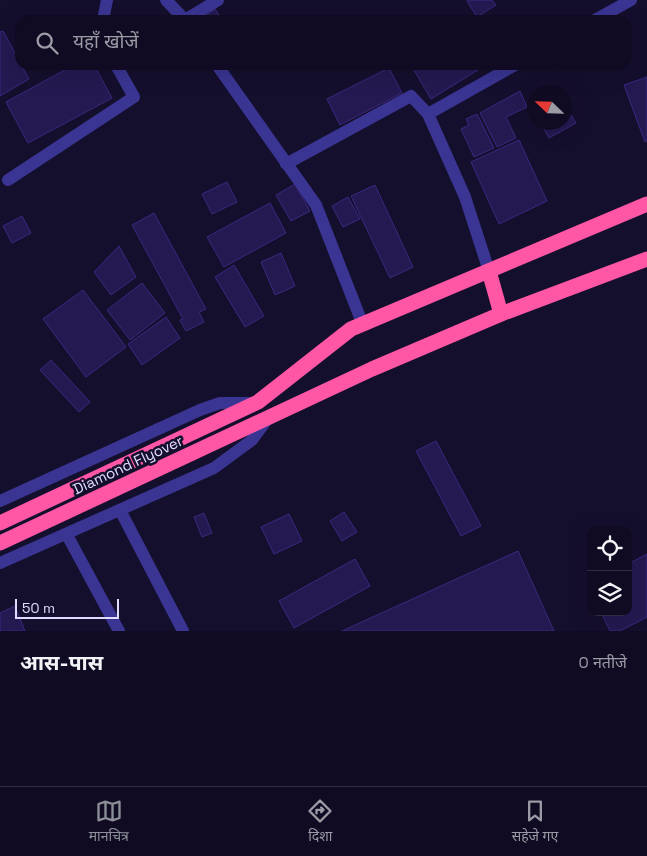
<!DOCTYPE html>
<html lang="hi">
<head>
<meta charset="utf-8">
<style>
	:root { --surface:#100b22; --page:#1e192f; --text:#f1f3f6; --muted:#9c9ba5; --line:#302b40; --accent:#8c9099 }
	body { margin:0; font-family:"Space Grotesk","Noto Sans Devanagari",sans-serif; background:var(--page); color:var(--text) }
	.controls { position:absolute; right:15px; bottom:15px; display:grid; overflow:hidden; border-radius:10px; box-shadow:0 5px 20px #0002 }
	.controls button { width:45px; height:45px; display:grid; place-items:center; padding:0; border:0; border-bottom:1px solid var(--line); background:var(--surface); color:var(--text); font:25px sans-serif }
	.compass { position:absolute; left:527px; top:85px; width:45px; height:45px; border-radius:50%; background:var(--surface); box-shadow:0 5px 20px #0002; rotate:293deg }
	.scale { position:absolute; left:15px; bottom:12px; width:104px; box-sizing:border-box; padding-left:5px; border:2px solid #e1dcff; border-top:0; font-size:14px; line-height:18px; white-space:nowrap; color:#e1dcff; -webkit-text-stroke:4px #150f2e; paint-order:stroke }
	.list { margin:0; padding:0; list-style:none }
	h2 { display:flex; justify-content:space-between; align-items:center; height:65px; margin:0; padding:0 20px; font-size:21px }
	h2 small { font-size:16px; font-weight:400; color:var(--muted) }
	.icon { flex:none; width:28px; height:28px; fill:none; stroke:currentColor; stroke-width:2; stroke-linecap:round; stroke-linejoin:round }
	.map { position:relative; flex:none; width:647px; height:631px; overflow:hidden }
	.search { position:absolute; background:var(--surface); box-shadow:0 5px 20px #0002; left:15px; right:15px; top:15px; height:55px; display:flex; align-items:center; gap:12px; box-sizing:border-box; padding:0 18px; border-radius:15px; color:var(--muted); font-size:19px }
	.sheet { height:155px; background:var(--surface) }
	nav { display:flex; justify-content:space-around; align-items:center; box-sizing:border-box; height:70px; border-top:1px solid var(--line); background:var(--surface); font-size:14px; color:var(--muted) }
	nav a { display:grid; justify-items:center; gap:2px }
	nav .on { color:var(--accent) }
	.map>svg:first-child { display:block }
	.building { fill:#251951; stroke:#3b2880 }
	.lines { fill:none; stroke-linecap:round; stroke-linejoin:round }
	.minor { stroke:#3a3592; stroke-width:12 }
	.highway { stroke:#ff57a5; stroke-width:15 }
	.labels { text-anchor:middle; stroke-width:5; stroke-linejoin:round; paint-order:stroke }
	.street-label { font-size:15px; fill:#e1dcff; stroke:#150f2e }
</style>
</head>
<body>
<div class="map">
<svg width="647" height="631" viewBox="0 0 647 631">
	<rect width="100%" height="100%" fill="#150f2e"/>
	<g class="building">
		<polygon points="469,0 492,0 496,5 477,17 467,1"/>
		<polygon points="215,9 222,20 199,20"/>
		<polygon points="3,31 29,79 0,96 0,32"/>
		<polygon points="74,65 94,65 112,98 28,143 6,102"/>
		<polygon points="411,65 486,65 431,99"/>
		<polygon points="389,68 402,93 340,125 327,99"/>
		<polygon points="647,77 647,141 645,142 624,85"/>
		<polygon points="520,91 527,107 506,117 516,138 497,147 480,113"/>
		<polygon points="569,112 576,123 549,138 543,127 551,122 564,122 564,115"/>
		<polygon points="477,114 494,148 474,157 461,129 469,125 466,119"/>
		<polygon points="519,140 547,201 499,224 471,162"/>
		<polygon points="227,182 237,202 212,214 202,194"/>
		<polygon points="295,184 310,211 291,221 276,195"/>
		<polygon points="375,185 413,267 390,278 351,196"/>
		<polygon points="348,197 360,219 343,227 332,206"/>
		<polygon points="270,203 286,233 224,267 207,237"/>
		<polygon points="154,213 206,309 199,312 204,322 186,331 180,320 183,319 132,225"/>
		<polygon points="22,216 31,233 12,243 3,226"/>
		<polygon points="119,246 136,277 111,295 94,272"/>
		<polygon points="281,253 295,286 275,295 261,262"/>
		<polygon points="234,265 264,316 245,327 215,277"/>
		<polygon points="142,283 165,313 130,340 107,310"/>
		<polygon points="83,290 126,347 86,377 43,319"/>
		<polygon points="166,317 180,338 142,365 128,344"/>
		<polygon points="51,360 90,402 79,412 40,370"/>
		<polygon points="436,441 481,526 461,536 416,451"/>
		<polygon points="344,512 357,532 342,541 330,521"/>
		<polygon points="204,513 212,533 202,537 194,517"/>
		<polygon points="289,514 302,541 274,554 261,527"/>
		<polygon points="518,551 554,631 342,631"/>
		<polygon points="647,554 647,617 620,631 610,631 601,612 628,612 628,564"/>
		<polygon points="355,559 370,586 294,628 279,601"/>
		<polygon points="15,606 25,631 0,631 0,613"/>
	</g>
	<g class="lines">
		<g class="minor">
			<polyline points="166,0 185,20"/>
			<polyline points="103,20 107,0"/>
			<polyline points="185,20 218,0"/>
			<polyline points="595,20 631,0"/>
			<polyline points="217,65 316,205 363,325"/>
			<polyline points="286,164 411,96 428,114"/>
			<polyline points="8,180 134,97 116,65"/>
			<polyline points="489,271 465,197 428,114 515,65"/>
			<polyline points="0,501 200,410 220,403 255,403"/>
			<polyline points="120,510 183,631"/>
			<polyline points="67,535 119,631"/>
			<polyline points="0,563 214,468 252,440 269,417"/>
		</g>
		<g class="highway">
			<polyline points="489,271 501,314"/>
			<polyline points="0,523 258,402 351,329 647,204"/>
			<polyline points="0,543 372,369 501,314 647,259"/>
		</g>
	</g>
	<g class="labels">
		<g class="street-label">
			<text transform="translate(128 465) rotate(-25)" y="5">Diamond Flyover</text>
		</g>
	</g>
</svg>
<div class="controls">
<button><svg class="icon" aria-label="locate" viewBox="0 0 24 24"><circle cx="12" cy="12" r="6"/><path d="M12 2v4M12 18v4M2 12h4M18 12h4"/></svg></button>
<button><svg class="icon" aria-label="layers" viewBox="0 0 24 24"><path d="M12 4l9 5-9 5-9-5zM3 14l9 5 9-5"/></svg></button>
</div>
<svg class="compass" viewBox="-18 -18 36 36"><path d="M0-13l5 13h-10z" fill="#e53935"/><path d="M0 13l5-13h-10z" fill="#9c9ba5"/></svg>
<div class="scale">50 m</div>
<div class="search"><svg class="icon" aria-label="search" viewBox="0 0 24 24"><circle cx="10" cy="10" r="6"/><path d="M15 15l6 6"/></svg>यहाँ खोजें</div>
</div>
<section class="sheet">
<h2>आस-पास<small>0 नतीजे</small></h2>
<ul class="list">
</ul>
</section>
<nav>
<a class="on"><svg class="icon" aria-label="map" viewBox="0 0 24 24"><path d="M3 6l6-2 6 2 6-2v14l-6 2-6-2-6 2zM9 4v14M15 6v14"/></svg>मानचित्र</a>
<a><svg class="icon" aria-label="directions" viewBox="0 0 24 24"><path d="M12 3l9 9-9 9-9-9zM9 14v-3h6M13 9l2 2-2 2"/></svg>दिशा</a>
<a><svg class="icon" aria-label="saved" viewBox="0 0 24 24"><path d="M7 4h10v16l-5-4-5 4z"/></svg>सहेजे गए</a>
</nav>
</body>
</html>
